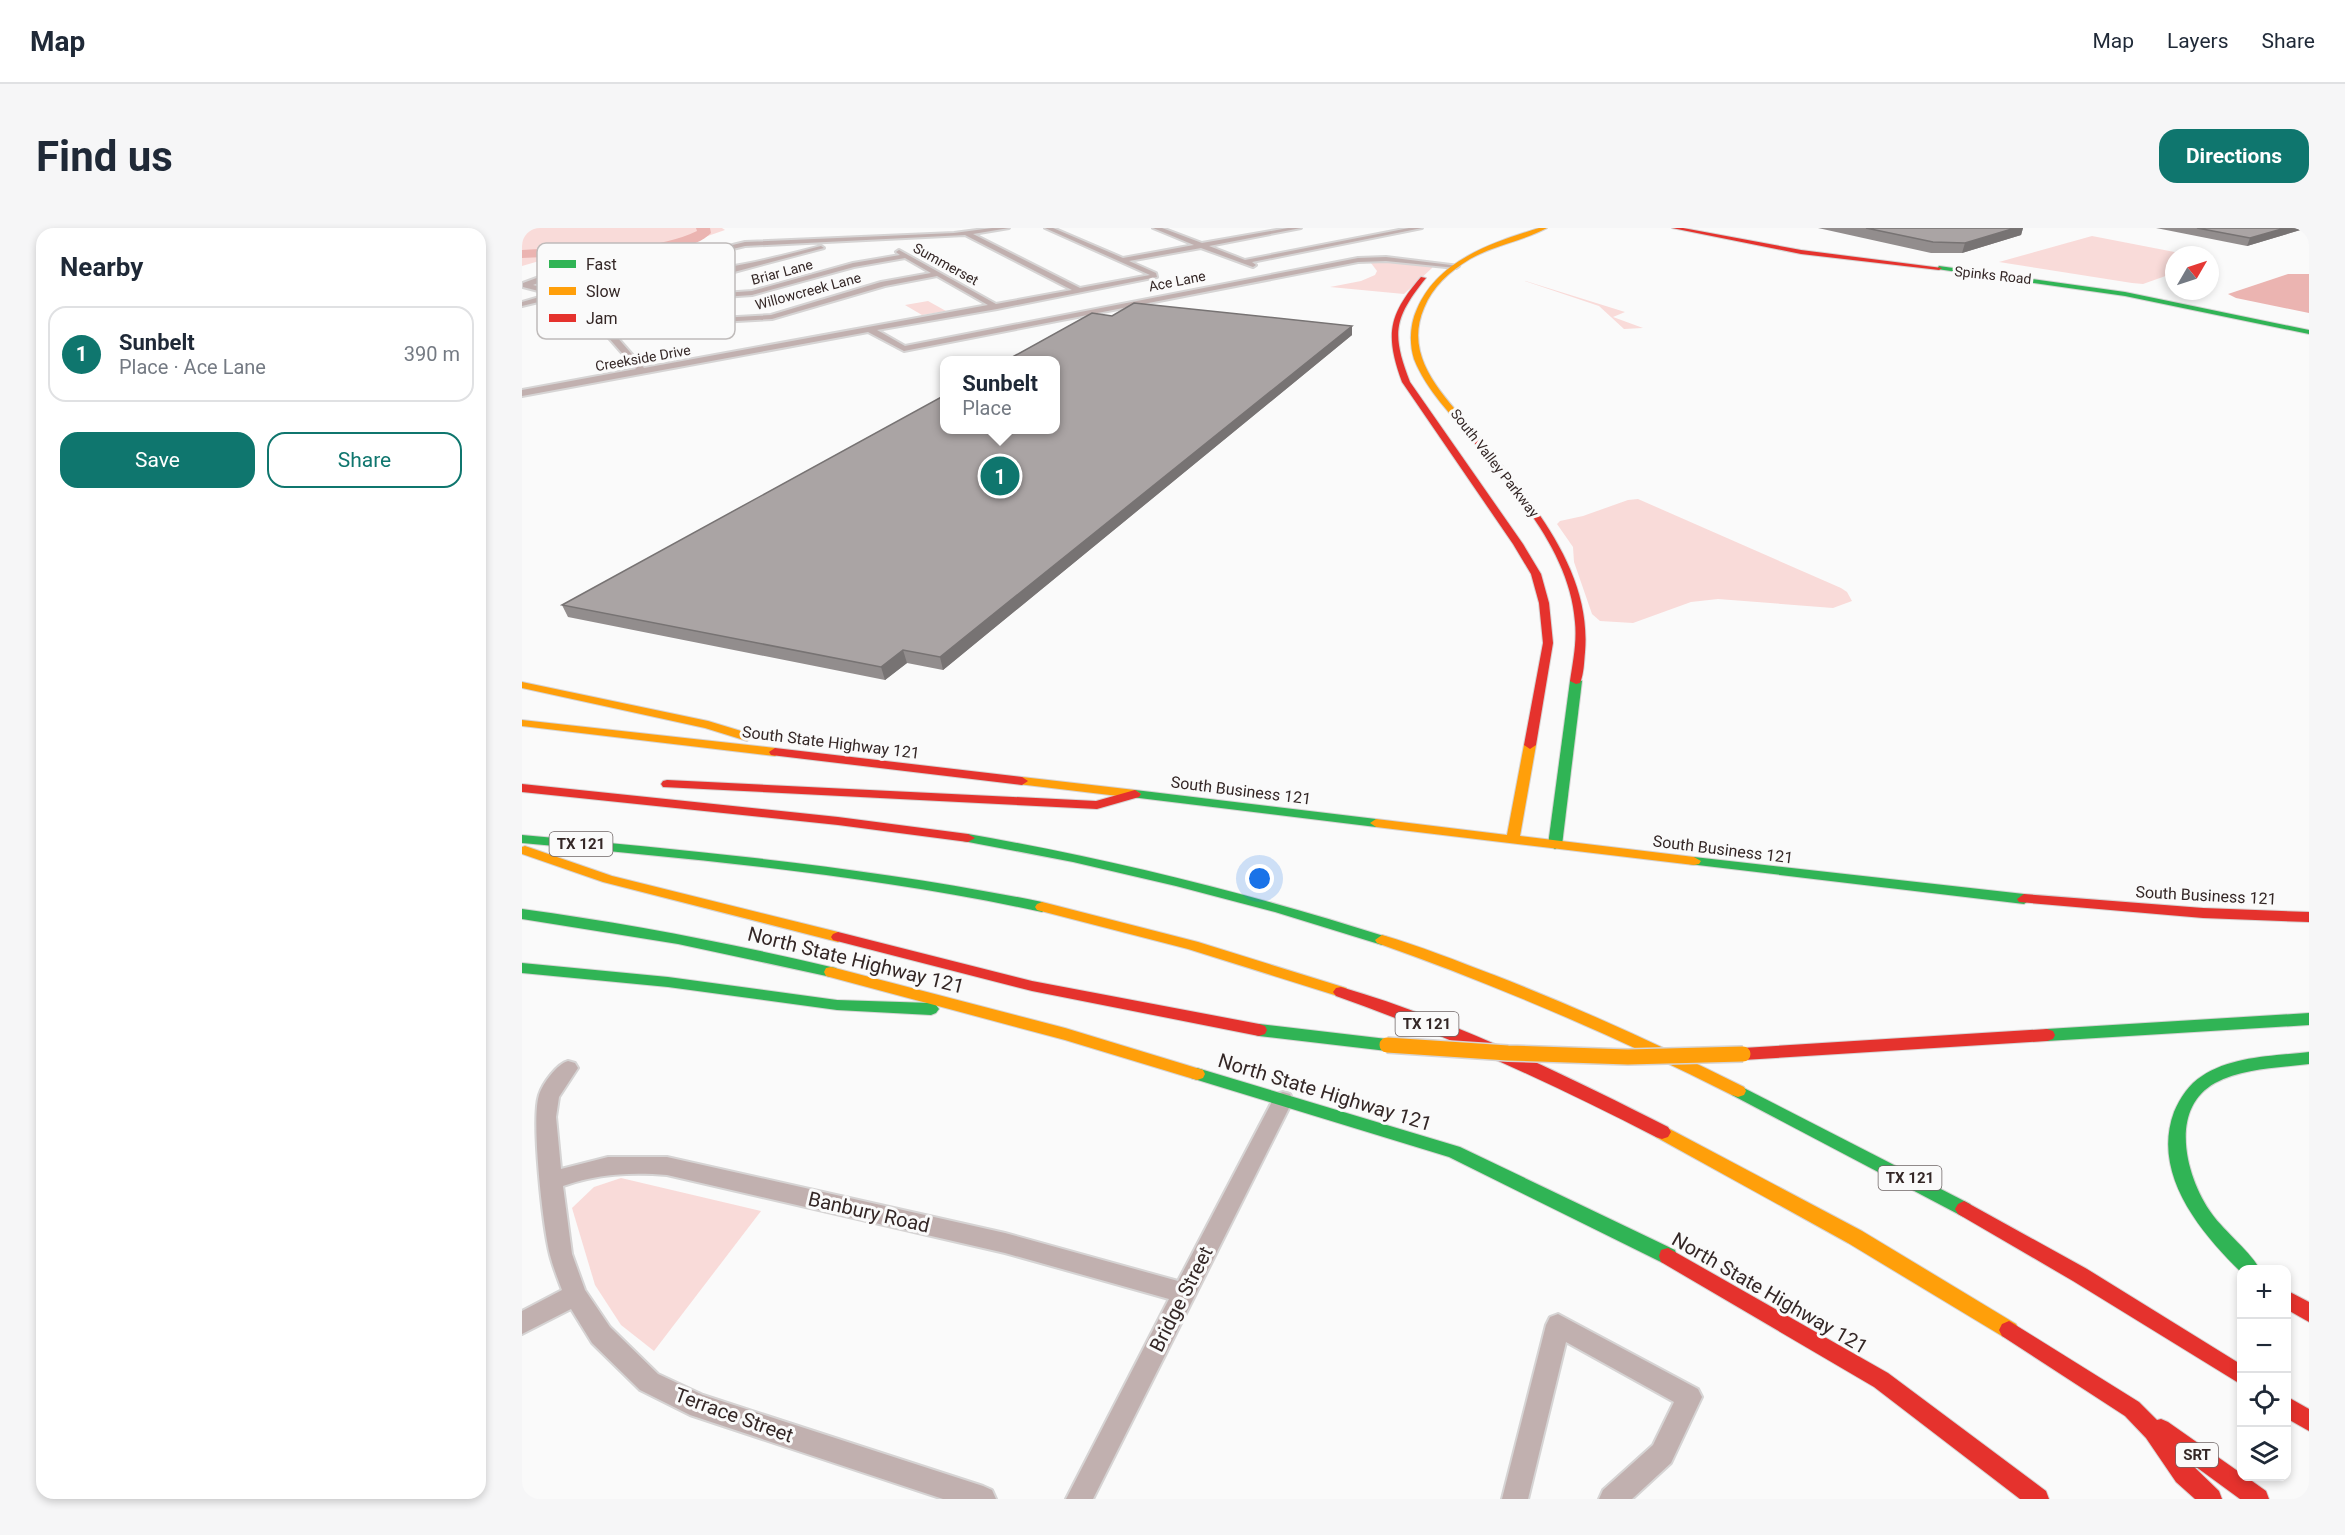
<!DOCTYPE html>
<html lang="en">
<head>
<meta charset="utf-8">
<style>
	:root { --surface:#fff; --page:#f6f6f7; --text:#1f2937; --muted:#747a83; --line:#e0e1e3; --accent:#0f766e }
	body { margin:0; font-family:Roboto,sans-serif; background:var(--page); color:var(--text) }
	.controls { position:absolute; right:18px; bottom:18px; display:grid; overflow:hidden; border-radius:12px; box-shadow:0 3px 9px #0003 }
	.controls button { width:54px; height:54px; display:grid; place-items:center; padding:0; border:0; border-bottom:2px solid var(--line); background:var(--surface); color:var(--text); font:30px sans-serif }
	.compass { position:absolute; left:1643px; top:18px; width:54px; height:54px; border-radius:50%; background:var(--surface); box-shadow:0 3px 9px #0003; rotate:51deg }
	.you { position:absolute; left:738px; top:651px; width:21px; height:21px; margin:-15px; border:4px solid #fff; border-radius:50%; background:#1a73e8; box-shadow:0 0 0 9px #1a73e833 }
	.badge { display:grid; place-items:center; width:39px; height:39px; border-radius:50%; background:var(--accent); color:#fff; font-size:20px; font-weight:700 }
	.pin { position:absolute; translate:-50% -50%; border:3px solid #fff; box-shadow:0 2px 6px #0006 }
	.popup { position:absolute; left:418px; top:128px; width:120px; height:78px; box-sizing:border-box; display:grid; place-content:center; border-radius:12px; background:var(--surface); filter:drop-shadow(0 2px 4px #0005); font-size:20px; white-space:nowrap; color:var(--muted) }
	.popup b { font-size:22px; color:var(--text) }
	.popup::after { content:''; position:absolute; left:50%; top:100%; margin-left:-12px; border:12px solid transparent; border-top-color:var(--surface) }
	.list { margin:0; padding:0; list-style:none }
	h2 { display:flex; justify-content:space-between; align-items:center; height:78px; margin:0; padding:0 24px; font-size:26px }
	h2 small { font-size:20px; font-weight:400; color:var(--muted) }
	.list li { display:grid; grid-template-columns:39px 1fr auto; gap:18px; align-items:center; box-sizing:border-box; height:96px; margin:0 12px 12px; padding:0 12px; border:2px solid var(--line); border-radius:18px }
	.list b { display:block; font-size:22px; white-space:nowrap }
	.list p { margin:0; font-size:20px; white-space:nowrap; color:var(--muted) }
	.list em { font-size:20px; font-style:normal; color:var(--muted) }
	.actions { display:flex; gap:12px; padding:18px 24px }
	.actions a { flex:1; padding:14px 0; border:2px solid var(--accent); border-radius:18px; text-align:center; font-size:21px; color:var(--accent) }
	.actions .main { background:var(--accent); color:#fff }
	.icon { flex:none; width:33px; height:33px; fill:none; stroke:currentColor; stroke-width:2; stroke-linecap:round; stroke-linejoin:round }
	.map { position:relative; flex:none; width:1787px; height:1271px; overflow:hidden; border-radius:18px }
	header { display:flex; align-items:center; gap:36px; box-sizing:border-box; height:84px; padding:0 30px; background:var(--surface); border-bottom:2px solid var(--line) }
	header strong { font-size:28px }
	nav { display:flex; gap:33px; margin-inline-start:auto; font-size:21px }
	.intro { display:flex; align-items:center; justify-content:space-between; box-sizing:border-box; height:144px; padding:0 36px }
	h1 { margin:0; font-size:42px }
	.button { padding:15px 27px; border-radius:18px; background:var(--accent); color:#fff; font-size:21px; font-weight:700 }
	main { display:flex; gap:36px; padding:0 36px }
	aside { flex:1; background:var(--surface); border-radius:18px; box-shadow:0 3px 9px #0003 }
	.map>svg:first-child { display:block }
	.green { fill:#f9dbd9 }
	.water { fill:#ebb4b1 }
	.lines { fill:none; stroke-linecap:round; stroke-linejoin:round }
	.river { fill:#ebb4b1; fill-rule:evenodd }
	.street-casing { stroke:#d6d4d4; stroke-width:4 }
	.fast-casing { stroke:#d6d4d4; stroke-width:2 }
	.slow-casing { stroke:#d6d4d4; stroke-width:2 }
	.jam-casing { stroke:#d6d4d4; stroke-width:2 }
	.street { fill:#c1b0af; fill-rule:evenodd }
	.fast { fill:#30b455; fill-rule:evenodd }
	.slow { fill:#ff9f0a; fill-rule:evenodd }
	.jam { fill:#e5322d; fill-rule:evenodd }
	.slow-bridge-casing { stroke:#d6d4d4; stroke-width:18; stroke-linecap:butt }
	.slow-bridge { stroke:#ff9f0a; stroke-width:15 }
	.wall { fill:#928d8d }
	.shaded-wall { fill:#777373 }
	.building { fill:#aaa4a4; stroke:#777373; stroke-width:1.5 }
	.labels { text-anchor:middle; stroke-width:6; stroke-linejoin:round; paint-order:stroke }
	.far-street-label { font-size:14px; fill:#342726; stroke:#fafafa }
	.shield { fill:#fafafa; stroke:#6f6666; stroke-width:1.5 }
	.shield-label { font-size:15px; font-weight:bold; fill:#342726 }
	.street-label { font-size:16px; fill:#342726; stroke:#fafafa }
	.near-street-label { font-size:20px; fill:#342726; stroke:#fafafa }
	.key { fill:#fafafa; stroke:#bfbbba; stroke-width:1.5 }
	.key-label { font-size:16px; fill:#342726 }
</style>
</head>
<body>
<header>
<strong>Map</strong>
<nav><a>Map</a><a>Layers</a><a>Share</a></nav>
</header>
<div class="intro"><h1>Find us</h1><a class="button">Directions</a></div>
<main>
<aside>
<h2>Nearby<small></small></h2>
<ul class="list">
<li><span class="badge">1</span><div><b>Sunbelt</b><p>Place · Ace Lane</p></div><em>390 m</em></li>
</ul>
<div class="actions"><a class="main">Save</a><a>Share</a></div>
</aside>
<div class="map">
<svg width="1787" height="1271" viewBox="0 0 1787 1271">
	<rect width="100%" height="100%" fill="#fafafa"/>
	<g class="green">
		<polygon points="0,0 200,0 203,2 157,18 112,24 38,27 0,38"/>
		<polygon points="1570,8 1668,27 1652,27 1652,45 1621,56 1610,55 1477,34"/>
		<polygon points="878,33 911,38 910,40 882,66 808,59 839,53 853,47 855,43 849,35 851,34"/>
		<polygon points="997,51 1103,84 1091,89 1121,100 1102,101 1077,78"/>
		<polygon points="406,73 424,83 400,87 383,77"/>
		<polygon points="1116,271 1319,360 1325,364 1330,373 1311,380 1196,371 1169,374 1111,395 1078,393 1070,386 1052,334 1051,319 1035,296 1038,293 1061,288 1106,272"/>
		<polygon points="99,950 239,983 132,1123 99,1097 73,1057 50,980 72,959"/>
	</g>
	<polygon class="water" points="1766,46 1787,46 1787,85 1714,70 1706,66"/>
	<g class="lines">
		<path class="river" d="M 174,0 L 188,0 L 189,5 C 161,35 42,27 0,30 L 0,22 C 58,18 121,28 175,3 Z"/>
		<defs>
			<g id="street">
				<path d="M 470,0 L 487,0 L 451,6 L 558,60 L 628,47 L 523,0 L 531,0 L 601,30 L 672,17 L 631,0 L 640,0 L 680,15 L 766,0 L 779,0 L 687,18 L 723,32 L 887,0 L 900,0 L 730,34 L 734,37 L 731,39 L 679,20 L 607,33 L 634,45 L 635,49 L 475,81 L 355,102 L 383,118 L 836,30 L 864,29 L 937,38 L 934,40 L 864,33 L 836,34 L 382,123 L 346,104 L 0,168 L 0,162 L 114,141 L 56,75 L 37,69 L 0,78 L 0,74 L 28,66 L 1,59 L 1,55 L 50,37 L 76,36 L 107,42 L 223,14 L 432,5 ZM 443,7 L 550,62 L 474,76 L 377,22 L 374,24 L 378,27 L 331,35 L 230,63 L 159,68 L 70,80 L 62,71 L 45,67 L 107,46 L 126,50 L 212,44 L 302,20 L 299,18 C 252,30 207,42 158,44 C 144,45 130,47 117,44 L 223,18 ZM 383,30 L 409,45 L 359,54 L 249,87 L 162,92 L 90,104 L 73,84 L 159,72 L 230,67 L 332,39 ZM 76,40 L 98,44 L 37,64 L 11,57 L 51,41 ZM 415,48 L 466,77 L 122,140 L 94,108 L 162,96 L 250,91 L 363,58 Z"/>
				<path d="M 46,833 L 53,835 L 56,840 L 37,869 L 34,889 L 39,941 L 86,929 L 145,929 L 483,1005 L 656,1053 L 754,866 L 761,864 L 768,866 L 771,872 L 571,1271 L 544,1271 L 647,1071 L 483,1025 L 145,947 C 108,944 76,946 41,958 L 50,1026 L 63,1062 L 88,1099 L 136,1146 L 181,1167 L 461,1258 L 470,1262 L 474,1271 L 421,1271 L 168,1187 L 118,1162 L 70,1115 L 49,1081 L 0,1106 L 0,1083 L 40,1062 C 36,1051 31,1039 28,1027 C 21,999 9,892 17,867 C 21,855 35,836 46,833 Z"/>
				<polygon points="1036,1086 1176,1161 1180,1169 1149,1235 1110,1271 1077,1271 1081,1262 1131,1217 1152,1174 1044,1114 1006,1271 980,1271 1024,1097 1028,1089"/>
			</g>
			<g id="fast">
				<polygon points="1417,38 1603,64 1787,102 1787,106 1603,68 1415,41"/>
				<polygon points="1054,450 1060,453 1040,617 1033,621 1026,617 1048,453"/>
				<polygon points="613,562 854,591 860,595 854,599 609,569 607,566"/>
				<path d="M 446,606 C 588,631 727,665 865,709 L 867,712 L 860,717 L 753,684 L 654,658 L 551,634 L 441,613 L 439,610 Z"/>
				<path d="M 0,607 C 175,623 348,639 520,674 L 527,679 L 520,684 C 348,647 175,631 0,615 Z"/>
				<polygon points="1172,629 1502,666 1509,671 1502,676 1167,636 1165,633"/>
				<path d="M 0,681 C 104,695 207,715 309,739 L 314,740 L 316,744 L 314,748 L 309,749 L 156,716 L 0,691 Z"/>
				<polygon points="0,735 146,749 315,772 409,775 414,777 417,781 414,785 409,787 315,782 146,759 0,745"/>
				<polygon points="1787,785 1787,797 1525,813 1519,811 1517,807 1519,803 1525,801"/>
				<polygon points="737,796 865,811 871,813 873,817 871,821 865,823 737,808 731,806 729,802 731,798"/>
				<path d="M 1787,824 L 1787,836 C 1756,840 1721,840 1693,855 C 1645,882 1665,952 1690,986 C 1702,1003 1731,1026 1738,1042 L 1720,1042 L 1720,1045 C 1679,1005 1629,946 1652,884 C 1658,870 1667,856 1680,848 C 1710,828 1752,828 1787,824 Z"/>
				<polygon points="675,840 938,919 1153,1022 1155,1028 1153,1034 1146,1036 1139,1034 927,929 669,850 667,846 669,842"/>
				<polygon points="1216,857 1448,976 1451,981 1448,986 1442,989 1436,986 1210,867 1208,863 1210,859"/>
			</g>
			<g id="slow">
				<path d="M 1017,0 L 1025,0 C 1001,13 972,17 948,31 C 928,43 911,58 902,80 C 879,134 929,173 958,211 L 951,213 C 930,187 904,162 892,131 C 887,115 888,96 895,81 C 916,32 969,15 1017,0 Z"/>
				<polygon points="0,454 186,493 229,506 231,509 225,513 183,500 0,460"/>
				<polygon points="0,492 253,520 259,524 253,528 0,498"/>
				<polygon points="1008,513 1014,517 998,608 1172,629 1179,633 1177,636 1172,637 854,599 848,595 854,591 985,607 1002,517"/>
				<polygon points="500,549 613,562 619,566 613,570 496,556 494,553"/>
				<polygon points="3,618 90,648 316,704 323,709 316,714 81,654 0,626 0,619"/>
				<polygon points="520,674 676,714 824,760 827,764 824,768 819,769 666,721 515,682 513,679 515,676"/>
				<path d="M 860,707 C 898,718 935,733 972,747 C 1057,780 1140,818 1222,859 L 1224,863 L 1222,867 L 1216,869 L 1210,867 C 1095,809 977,758 855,715 L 853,712 Z"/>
				<polygon points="309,739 543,800 681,842 683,846 681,850 675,852 543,812 304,748 302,744 304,740"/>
				<polygon points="1140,897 1340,1003 1494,1096 1497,1102 1494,1108 1487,1111 1480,1108 1326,1015 1134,909 1131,904 1134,899"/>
			</g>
			<g id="jam">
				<polygon points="1150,0 1161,0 1279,22 1420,40 1417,42 1279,26"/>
				<path d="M 899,49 L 904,50 C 872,90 869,105 888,154 L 1001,316 L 1019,346 L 1027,375 L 1031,415 L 1014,517 L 1008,521 L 1002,517 L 1021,415 L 1017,375 L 1009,346 L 991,316 L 880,154 C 863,107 866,87 899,49 Z"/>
				<path d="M 951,209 L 957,209 C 1006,270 1070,340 1063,424 C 1062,434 1062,446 1058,455 L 1054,456 L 1048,453 C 1051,433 1055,414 1053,394 C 1048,324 993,264 951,213 Z"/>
				<polygon points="253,520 500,549 506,553 500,557 249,527 247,524"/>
				<polygon points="145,552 574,573 613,562 619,566 617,569 575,581 141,559 139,556 141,553"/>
				<polygon points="0,556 316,589 446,606 453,610 446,614 316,597 0,564"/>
				<polygon points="1502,666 1681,680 1787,684 1787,694 1681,690 1497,674 1495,671"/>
				<polygon points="316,704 510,753 737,796 743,798 745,802 743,806 737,808 510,763 311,712 309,709 311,706"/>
				<path d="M 819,759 C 929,791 1044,847 1146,899 L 1149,904 L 1146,909 L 1140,911 L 1134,909 C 1030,855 924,807 814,768 L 811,764 L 814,760 Z"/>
				<polygon points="1525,801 1531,803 1533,807 1531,811 1525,813 1221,832 1215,830 1213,826 1215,822 1221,820"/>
				<polygon points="1442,973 1565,1041 1720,1137 1720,1157 1551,1053 1436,986 1433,981 1436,976"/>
				<polygon points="1146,1020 1366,1145 1524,1263 1527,1271 1498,1271 1352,1159 1139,1034 1137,1028 1139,1022"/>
				<polygon points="1764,1062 1787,1074 1787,1094 1764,1081"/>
				<polygon points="1487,1093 1617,1174 1635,1192 1639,1191 1646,1194 1720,1246 1720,1248 1723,1248 1744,1263 1747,1271 1718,1271 1666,1233 1697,1263 1700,1271 1673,1271 1654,1254 1624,1210 1603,1188 1480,1108 1477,1102 1480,1096"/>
				<polygon points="1764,1168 1787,1181 1787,1203 1764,1190"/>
			</g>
		</defs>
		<use href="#street" class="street-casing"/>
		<use href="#fast" class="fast-casing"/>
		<use href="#slow" class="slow-casing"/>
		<use href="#jam" class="jam-casing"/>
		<use href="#street" class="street"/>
		<use href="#fast" class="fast"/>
		<use href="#slow" class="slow"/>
		<use href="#jam" class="jam"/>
		<defs>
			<polyline id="slow-bridge" points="865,817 986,825 1106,829 1221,826"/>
		</defs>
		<use href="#slow-bridge" class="slow-bridge-casing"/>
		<use href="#slow-bridge" class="slow-bridge"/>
	</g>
	<g class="wall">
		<polygon points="1296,0 1501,0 1499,7 1440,25 1409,25"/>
		<polygon points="1634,0 1785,0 1725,18"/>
		<polygon points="590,88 830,107 421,442 385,435 363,452 46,389 40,377"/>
	</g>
	<g class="shaded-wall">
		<polygon points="1493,0 1501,0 1499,7 1440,25 1443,15"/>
		<polygon points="1763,0 1785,0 1725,18 1728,10"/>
		<polygon points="830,98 830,107 421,442 418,429"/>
		<polygon points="381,422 385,435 363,452 359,439"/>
	</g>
	<g class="building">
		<polygon points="1344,0 1493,0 1443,15 1411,14"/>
		<polygon points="1675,0 1763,0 1728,10"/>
		<polygon points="612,75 830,98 418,429 381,422 359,439 40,377 423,167 423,201 534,201 534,132 485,132 570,85 590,88"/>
	</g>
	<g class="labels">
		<g class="far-street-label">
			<text transform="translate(424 36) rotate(29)" y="5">Summerset</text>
			<text transform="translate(260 44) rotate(-15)" y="5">Briar Lane</text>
			<text transform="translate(1471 47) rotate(6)" y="5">Spinks Road</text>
			<text transform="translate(655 53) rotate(-11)" y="5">Ace Lane</text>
			<text transform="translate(286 63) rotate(-15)" y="5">Willowcreek Lane</text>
			<text transform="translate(121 130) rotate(-10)" y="5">Creekside Drive</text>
			<text transform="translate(973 235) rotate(52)" y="5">South Valley Parkway</text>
		</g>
		<g class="shield">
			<rect x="27.5" y="604" width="63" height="24" rx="4.5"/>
			<rect x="873.5" y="784" width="63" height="24" rx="4.5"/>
			<rect x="1356.5" y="938" width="63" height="24" rx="4.5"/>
			<rect x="1654" y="1215" width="42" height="24" rx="4.5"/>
		</g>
		<g class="shield-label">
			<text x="59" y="621">TX 121</text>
			<text x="905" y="801">TX 121</text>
			<text x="1388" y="955">TX 121</text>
			<text x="1675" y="1232">SRT</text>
		</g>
		<g class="street-label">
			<text transform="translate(309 514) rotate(7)" y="6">South State Highway 121</text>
			<text transform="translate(719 562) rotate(7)" y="6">South Business 121</text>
			<text transform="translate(1201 621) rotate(7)" y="6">South Business 121</text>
			<text transform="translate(1684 667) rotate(3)" y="6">South Business 121</text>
		</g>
		<g class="near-street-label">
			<text transform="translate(334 732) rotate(14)" y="7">North State Highway 121</text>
			<text transform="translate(803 864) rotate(17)" y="7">North State Highway 121</text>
			<text transform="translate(347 984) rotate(13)" y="7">Banbury Road</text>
			<text transform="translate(1248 1065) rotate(30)" y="7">North State Highway 121</text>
			<text transform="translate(659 1071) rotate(-63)" y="7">Bridge Street</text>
			<text transform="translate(212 1187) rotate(20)" y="7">Terrace Street</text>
		</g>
	</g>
	<rect x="15" y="15" width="198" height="96" rx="9" class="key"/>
	<rect x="27" y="32" width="27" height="8" fill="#30b455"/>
	<rect x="27" y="59" width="27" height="8" fill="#ff9f0a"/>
	<rect x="27" y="86" width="27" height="8" fill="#e5322d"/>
	<g class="key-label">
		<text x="64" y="42">Fast</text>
		<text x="64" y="69">Slow</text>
		<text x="64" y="96">Jam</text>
	</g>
</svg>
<div class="controls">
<button>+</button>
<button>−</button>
<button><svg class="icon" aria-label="locate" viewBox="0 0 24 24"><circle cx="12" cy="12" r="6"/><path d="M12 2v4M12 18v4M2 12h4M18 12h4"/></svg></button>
<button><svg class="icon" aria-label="layers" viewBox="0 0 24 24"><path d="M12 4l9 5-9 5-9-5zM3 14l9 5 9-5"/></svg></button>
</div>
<svg class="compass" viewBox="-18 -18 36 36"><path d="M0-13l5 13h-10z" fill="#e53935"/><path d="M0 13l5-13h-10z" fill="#747a83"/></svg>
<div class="you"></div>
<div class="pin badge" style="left:478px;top:248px">1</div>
<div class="popup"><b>Sunbelt</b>Place</div>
</div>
</main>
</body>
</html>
